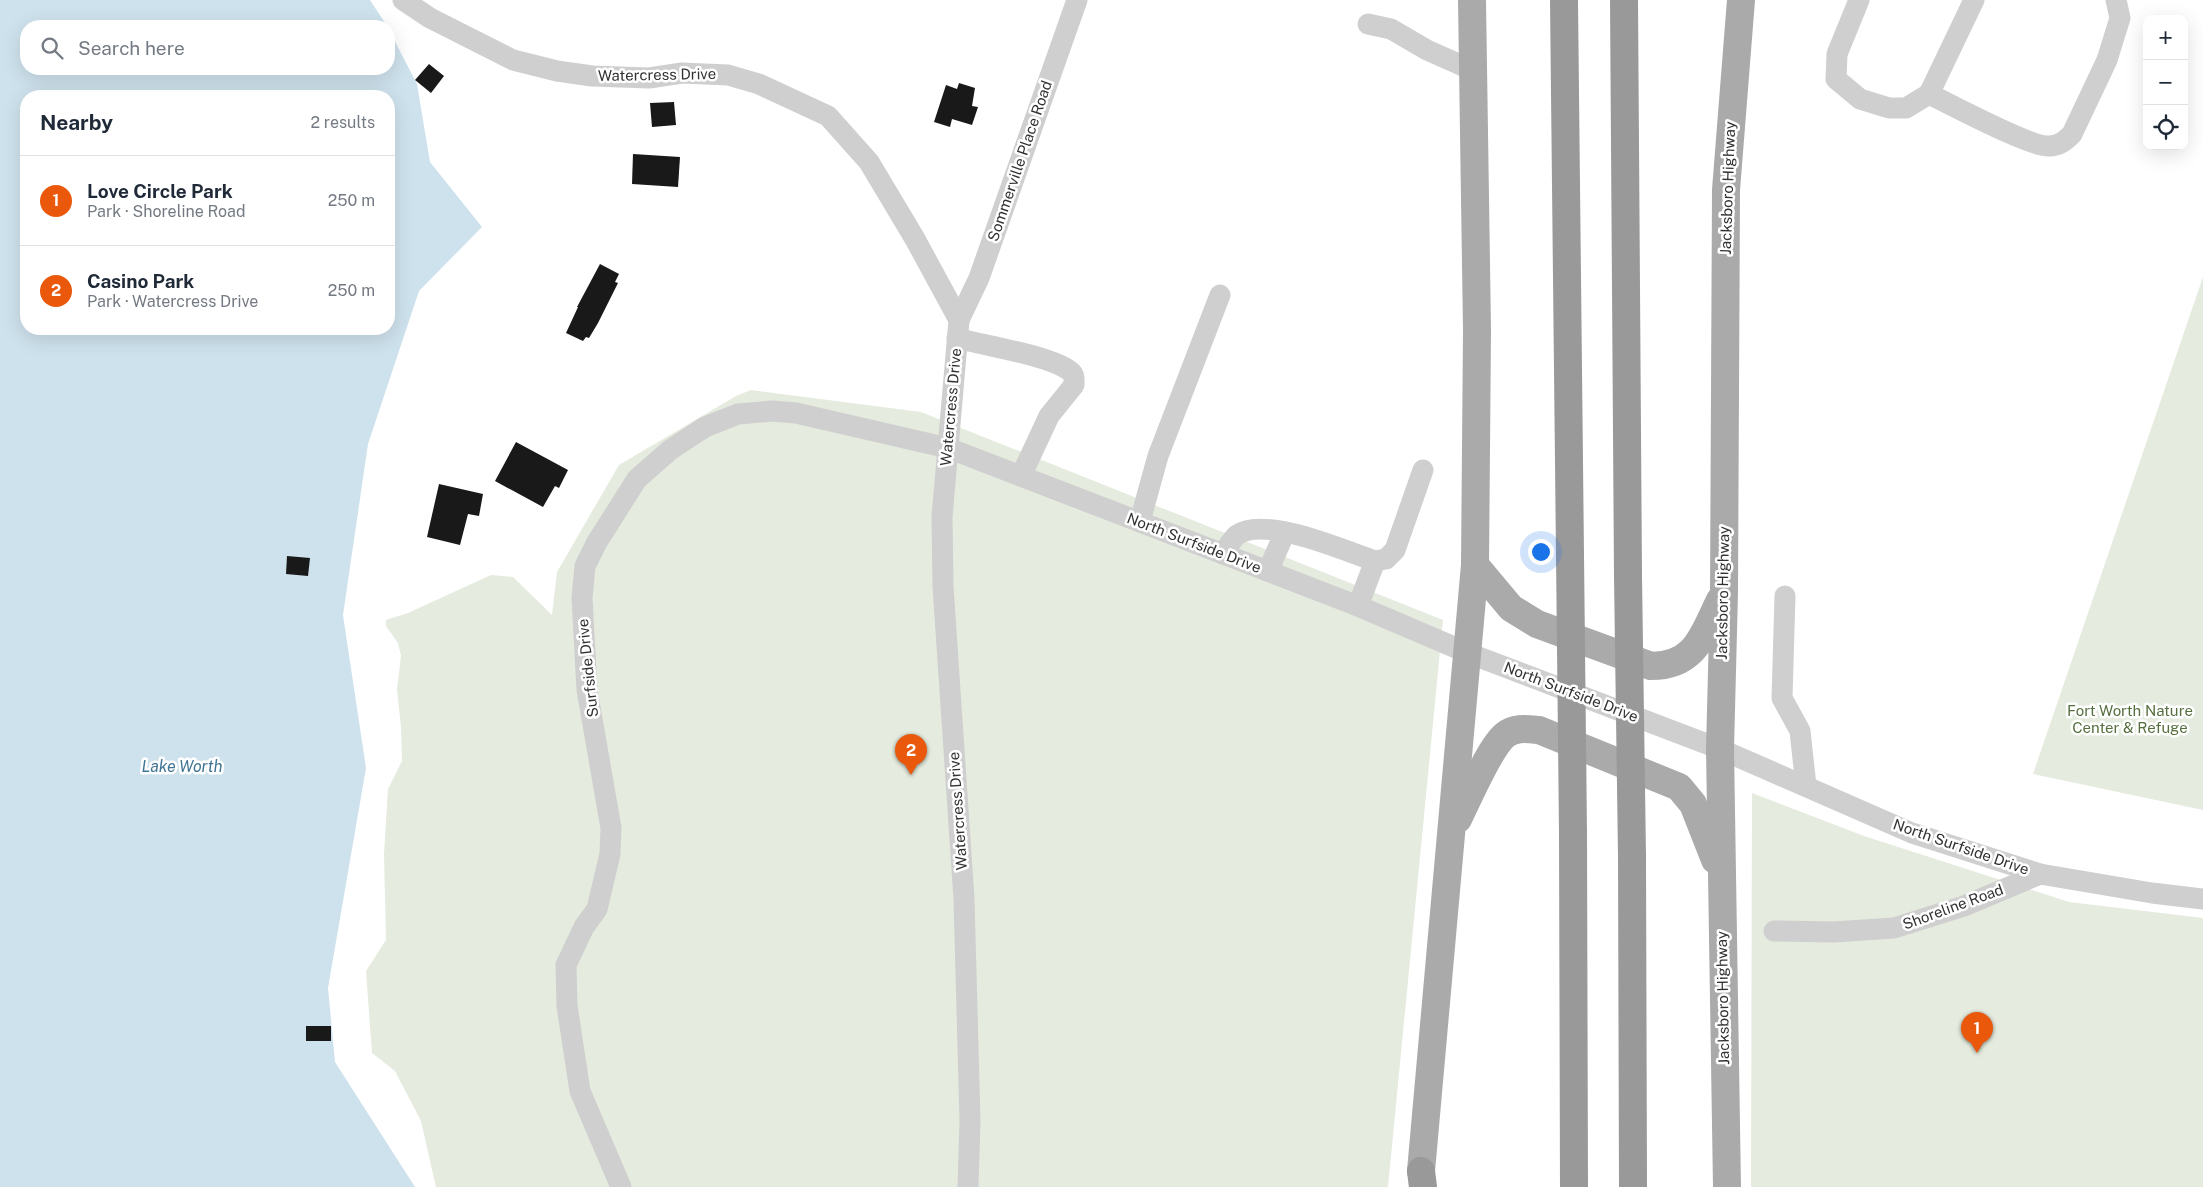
<!DOCTYPE html>
<html lang="en">
<head>
<meta charset="utf-8">
<style>
	:root { --surface:#fff; --page:#f6f6f7; --text:#1f2937; --muted:#747a83; --line:#e0e1e3; --accent:#ea580c }
	body { margin:0; font-family:"Public Sans",sans-serif; background:var(--page); color:var(--text) }
	.controls { position:absolute; right:15px; top:15px; display:grid; overflow:hidden; border-radius:10px; box-shadow:0 5px 20px #0002 }
	.controls button { width:45px; height:45px; display:grid; place-items:center; padding:0; border:0; border-bottom:1px solid var(--line); background:var(--surface); color:var(--text); font:25px sans-serif }
	.you { position:absolute; left:1540px; top:551px; width:18px; height:18px; margin:-12px; border:4px solid #fff; border-radius:50%; background:#1a73e8; box-shadow:0 0 0 8px #1a73e833 }
	.badge { display:grid; place-items:center; width:32px; height:32px; border-radius:50%; background:var(--accent); color:#fff; font-size:16px; font-weight:700 }
	.pin { position:absolute; translate:-50% -41px; filter:drop-shadow(0 1px 2px #0008) }
	.pin::after { content:''; position:absolute; top:26px; width:18px; height:15px; background:inherit; clip-path:polygon(0 0,100% 0,50% 100%) }
	.list { margin:0; padding:0; list-style:none }
	h2 { display:flex; justify-content:space-between; align-items:center; height:65px; margin:0; padding:0 20px; font-size:21px }
	h2 small { font-size:16px; font-weight:400; color:var(--muted) }
	.list li { display:grid; grid-template-columns:32px 1fr auto; gap:15px; align-items:center; box-sizing:border-box; height:90px; padding:0 20px; border-top:1px solid var(--line) }
	.list b { display:block; font-size:19px; white-space:nowrap }
	.list p { margin:0; font-size:16px; white-space:nowrap; color:var(--muted) }
	.list em { font-size:16px; font-style:normal; color:var(--muted) }
	.icon { flex:none; width:28px; height:28px; fill:none; stroke:currentColor; stroke-width:2; stroke-linecap:round; stroke-linejoin:round }
	.map { position:relative; flex:none; width:2203px; height:1187px; overflow:hidden }
	.search { position:absolute; background:var(--surface); box-shadow:0 5px 20px #0002; left:20px; top:20px; width:375px; height:55px; display:flex; align-items:center; gap:12px; box-sizing:border-box; padding:0 18px; border-radius:20px; color:var(--muted); font-size:19px }
	.panel { position:absolute; background:var(--surface); box-shadow:0 5px 20px #0002; left:20px; top:90px; width:375px; height:245px; border-radius:20px }
	.map>svg:first-child { display:block }
	.green { fill:#e5ebde }
	.water { fill:#cee2ed; fill-rule:evenodd }
	.building { fill:#191919 }
	.lines { fill:none; stroke-linecap:round; stroke-linejoin:round }
	.minor { stroke:#cfcfcf; stroke-width:21 }
	.major { stroke:#aaa; stroke-width:28 }
	.highway { stroke:#999; stroke-width:28 }
	.highway-bridge { stroke:#999; stroke-width:28 }
	.labels { text-anchor:middle; stroke-width:5; stroke-linejoin:round; paint-order:stroke }
	.street-label { font-size:15px; fill:#323232; stroke:#fff }
	.park-label { font-size:15px; fill:#566f3f; stroke:#fff }
	.water-label { font-size:16px; font-style:italic; fill:#407595; stroke:#fff }
</style>
</head>
<body>
<div class="map">
<svg width="2203" height="1187" viewBox="0 0 2203 1187">
	<rect width="100%" height="100%" fill="#fff"/>
	<g class="green">
		<polygon points="2203,277 2203,810 2033,774"/>
		<polygon points="751,390 921,412 1443,620 1388,1187 436,1187 421,1121 395,1071 372,1053 366,971 386,940 384,854 388,789 402,761 401,727 397,690 401,656 398,643 386,626 386,620 408,613 491,575 513,577 552,615 557,572 619,465 736,396"/>
		<polygon points="1752,793 1864,836 2069,902 2203,918 2203,1187 1751,1187"/>
	</g>
	<path class="water" d="M 0,0 L 370,0 L 387,26 L 26,26 L 26,69 L 389,69 L 389,30 L 417,84 L 430,162 L 482,227 L 419,291 L 368,444 L 343,615 L 366,768 L 328,988 L 335,1062 L 415,1187 L 0,1187 ZM 26,96 L 389,96 L 389,329 L 26,329 Z"/>
	<g class="building">
		<polygon points="429,64 444,76 431,93 415,80"/>
		<polygon points="959,83 975,88 972,106 978,107 972,125 952,119 950,127 934,122 946,85 957,89"/>
		<polygon points="674,102 676,125 652,127 650,103"/>
		<polygon points="633,154 680,157 678,187 632,184"/>
		<polygon points="600,264 619,274 615,282 618,283 598,323 589,338 586,337 583,341 566,333 578,307 577,307"/>
		<polygon points="516,442 568,470 559,488 555,486 543,507 495,481"/>
		<polygon points="439,484 483,494 479,516 468,514 460,545 427,537"/>
		<polygon points="287,556 310,558 308,576 286,574"/>
		<rect x="306" y="1026" width="25" height="15"/>
	</g>
	<g class="lines">
		<g class="minor">
			<polyline points="403,0 430,18 513,60 557,71 592,76 649,78 682,73 728,75 759,84 828,116 869,162 915,239 959,320 942,517 943,586 964,899 970,1121 968,1187"/>
			<polyline points="1859,0 1837,54 1836,79 1860,99 1889,108 1906,108 1929,94 1974,0"/>
			<polyline points="1368,24 1391,29 1427,50 1472,70"/>
			<path d="M 1929,94 C 1950,104 2032,148 2049,146 C 2059,146 2065,141 2072,134 L 2107,60 L 2120,18 L 2116,0"/>
			<polyline points="959,320 979,278 1077,0"/>
			<path d="M 957,338 C 985,346 1049,355 1070,371 C 1075,375 1074,379 1074,385 L 1049,416 L 1021,476"/>
			<polyline points="1140,521 1158,456 1220,295"/>
			<path d="M 1223,554 C 1227,548 1232,539 1237,535 C 1264,515 1345,551 1375,561 L 1386,559 L 1395,550 L 1423,470"/>
			<polyline points="1268,571 1285,532"/>
			<polyline points="1785,596 1782,698 1800,731 1806,786"/>
			<polyline points="1358,606 1375,561"/>
			<polyline points="1774,931 1834,932 1894,928 1964,906 2040,874"/>
			<polyline points="621,1187 580,1091 567,1006 566,965 584,927 597,909 610,854 611,828 587,690 582,598 585,566 597,542 637,479 670,450 705,427 738,414 772,411 796,413 948,448 1358,606 1468,653 1720,749 1912,833 2040,874 2152,893 2203,899"/>
		</g>
		<g class="major">
			<path d="M 1475,565 L 1511,608 L 1537,624 L 1651,666 C 1696,666 1703,634 1720,600"/>
			<path d="M 1458,819 C 1468,799 1490,747 1505,735 C 1515,727 1527,729 1539,730 L 1679,787 L 1693,804 L 1715,860"/>
			<polyline points="1421,1171 1475,565 1477,330 1472,0"/>
			<polyline points="1727,1187 1720,749 1724,593 1726,190 1741,0"/>
		</g>
		<g class="highway">
			<polyline points="1564,0 1570,555"/>
			<polyline points="1624,0 1628,576"/>
			<polyline points="1573,833 1574,1187"/>
			<polyline points="1632,856 1633,1187"/>
			<polyline points="1421,1171 1423,1187"/>
		</g>
		<g class="highway-bridge">
			<polyline points="1570,555 1573,833"/>
			<polyline points="1628,576 1632,856"/>
		</g>
	</g>
	<g class="labels">
		<g class="street-label">
			<text transform="translate(657 75) rotate(-1)" y="5">Watercress Drive</text>
			<text transform="translate(1020 161) rotate(-71)" y="5">Sommerville Place Road</text>
			<text transform="translate(1728 188) rotate(-88)" y="5">Jacksboro Highway</text>
			<text transform="translate(951 407) rotate(-85)" y="5">Watercress Drive</text>
			<text transform="translate(1194 543) rotate(21)" y="5">North Surfside Drive</text>
			<text transform="translate(1723 593) rotate(-89)" y="5">Jacksboro Highway</text>
			<text transform="translate(588 668) rotate(-96)" y="5">Surfside Drive</text>
			<text transform="translate(1571 692) rotate(21)" y="5">North Surfside Drive</text>
			<text transform="translate(958 811) rotate(-94)" y="5">Watercress Drive</text>
			<text transform="translate(1961 847) rotate(19)" y="5">North Surfside Drive</text>
			<text transform="translate(1953 907) rotate(-20)" y="5">Shoreline Road</text>
			<text transform="translate(1723 998) rotate(-91)" y="5">Jacksboro Highway</text>
		</g>
		<g class="park-label">
			<text x="2130" y="716">Fort Worth Nature<tspan x="2130" dy="17">Center &amp; Refuge</tspan></text>
		</g>
		<g class="water-label">
			<text x="182" y="772">Lake Worth</text>
		</g>
	</g>
</svg>
<div class="controls">
<button>+</button>
<button>−</button>
<button><svg class="icon" aria-label="locate" viewBox="0 0 24 24"><circle cx="12" cy="12" r="6"/><path d="M12 2v4M12 18v4M2 12h4M18 12h4"/></svg></button>
</div>
<div class="you"></div>
<div class="pin badge" style="left:1977px;top:1053px">1</div>
<div class="pin badge" style="left:911px;top:775px">2</div>
<div class="search"><svg class="icon" aria-label="search" viewBox="0 0 24 24"><circle cx="10" cy="10" r="6"/><path d="M15 15l6 6"/></svg>Search here</div>
<section class="panel">
<h2>Nearby<small>2 results</small></h2>
<ul class="list">
<li><span class="badge">1</span><div><b>Love Circle Park</b><p>Park · Shoreline Road</p></div><em>250 m</em></li>
<li><span class="badge">2</span><div><b>Casino Park</b><p>Park · Watercress Drive</p></div><em>250 m</em></li>
</ul>
</section>
</div>
</body>
</html>
